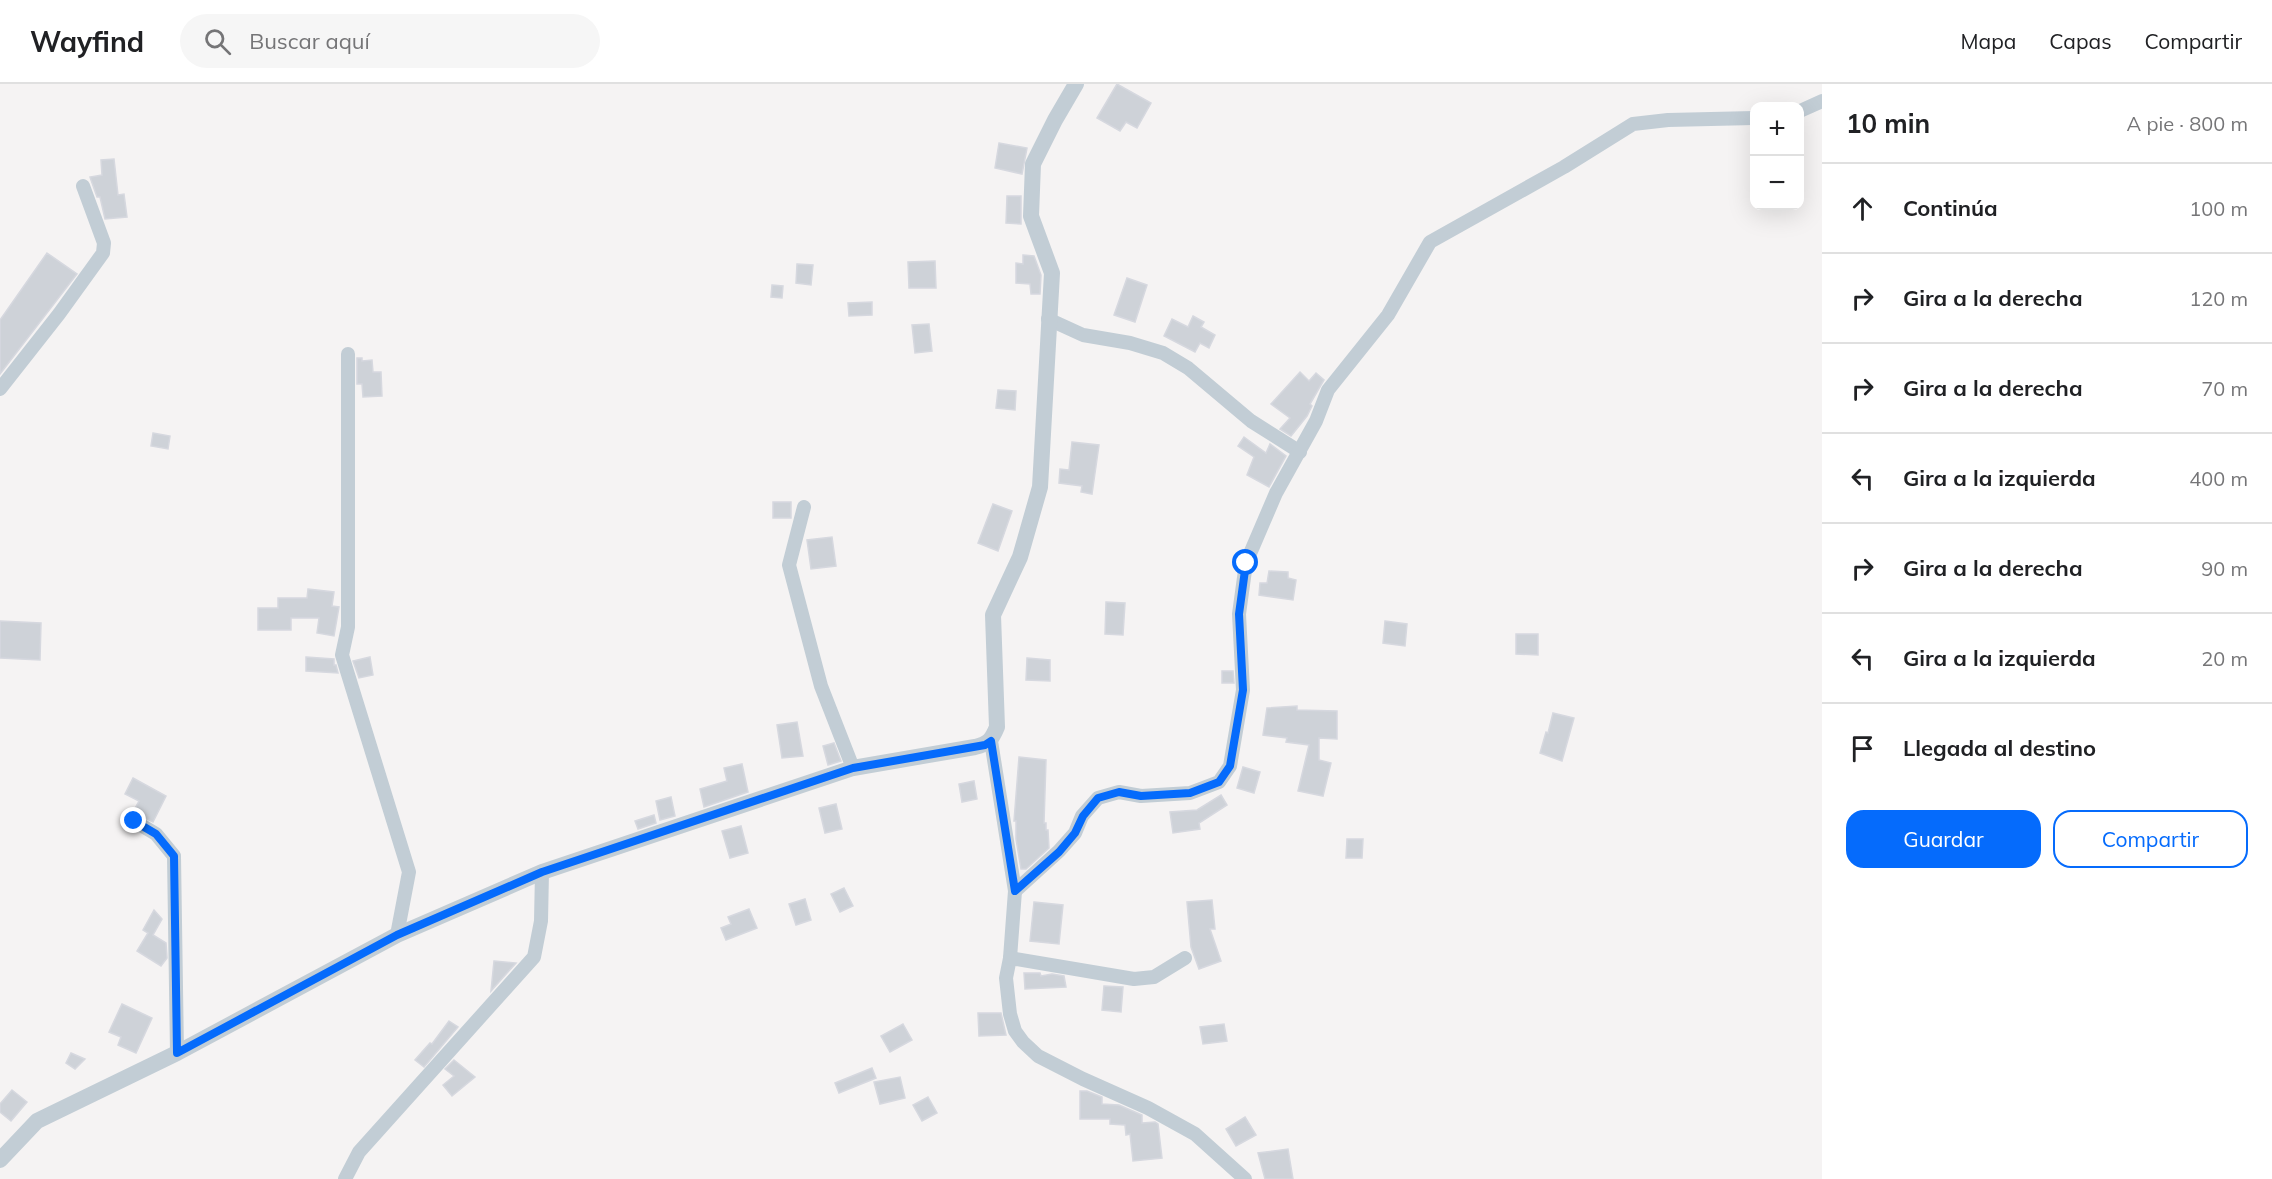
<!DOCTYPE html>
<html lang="es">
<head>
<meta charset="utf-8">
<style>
	:root { --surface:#fff; --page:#f6f6f6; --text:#202124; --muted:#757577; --line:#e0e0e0; --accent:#056bfc }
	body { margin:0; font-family:Mulish,sans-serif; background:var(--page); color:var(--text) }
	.controls { position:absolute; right:18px; top:18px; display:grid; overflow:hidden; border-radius:12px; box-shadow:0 6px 24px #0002 }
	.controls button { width:54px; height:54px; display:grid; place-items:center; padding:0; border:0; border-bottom:2px solid var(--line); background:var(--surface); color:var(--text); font:30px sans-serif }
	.stop { position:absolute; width:18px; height:18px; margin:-14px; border:4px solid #056bfc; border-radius:50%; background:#fff }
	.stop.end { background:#056bfc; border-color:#fff; box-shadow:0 2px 6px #0008 }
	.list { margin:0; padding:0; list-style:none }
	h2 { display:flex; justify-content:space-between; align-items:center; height:78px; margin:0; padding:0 24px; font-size:26px }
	h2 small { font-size:20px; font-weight:400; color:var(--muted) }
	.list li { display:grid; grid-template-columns:39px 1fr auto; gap:18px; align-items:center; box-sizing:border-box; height:90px; padding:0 24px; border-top:2px solid var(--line) }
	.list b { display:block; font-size:22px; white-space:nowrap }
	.list em { font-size:20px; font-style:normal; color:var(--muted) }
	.actions { display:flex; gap:12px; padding:18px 24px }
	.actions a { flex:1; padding:14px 0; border:2px solid var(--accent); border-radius:18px; text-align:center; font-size:21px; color:var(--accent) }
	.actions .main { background:var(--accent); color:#fff }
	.icon { flex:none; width:33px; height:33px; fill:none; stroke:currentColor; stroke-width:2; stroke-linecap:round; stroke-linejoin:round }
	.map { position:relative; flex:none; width:1822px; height:1095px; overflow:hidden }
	header { display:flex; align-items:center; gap:36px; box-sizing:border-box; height:84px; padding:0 30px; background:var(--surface); border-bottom:2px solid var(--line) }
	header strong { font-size:28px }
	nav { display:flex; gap:33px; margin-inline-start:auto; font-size:21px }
	.search { width:420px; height:54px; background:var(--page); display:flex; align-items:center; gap:15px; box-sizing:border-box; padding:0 21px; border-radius:33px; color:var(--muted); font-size:22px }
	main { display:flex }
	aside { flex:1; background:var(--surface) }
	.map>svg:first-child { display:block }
	.building { fill:#ced2d8; stroke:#d6d8df; stroke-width:1.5 }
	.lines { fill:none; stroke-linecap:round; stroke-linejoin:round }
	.minor { stroke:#c2cdd5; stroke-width:14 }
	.tertiary { stroke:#c2cdd5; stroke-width:16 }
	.route { stroke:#056bfc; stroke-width:8 }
</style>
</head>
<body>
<header>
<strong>Wayfind</strong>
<div class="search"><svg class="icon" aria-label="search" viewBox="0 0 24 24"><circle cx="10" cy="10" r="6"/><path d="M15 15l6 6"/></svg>Buscar aquí</div>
<nav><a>Mapa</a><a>Capas</a><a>Compartir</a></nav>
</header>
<main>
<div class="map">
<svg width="1822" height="1095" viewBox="0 0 1822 1095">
	<rect width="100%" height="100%" fill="#f5f3f3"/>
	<g class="building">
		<polygon points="1117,0 1151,19 1137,44 1126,38 1120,47 1097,34"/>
		<polygon points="999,59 1027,64 1022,90 995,84"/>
		<polygon points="114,75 118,111 124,110 127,133 105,135 100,113 97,113 90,93 102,91 101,76"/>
		<polygon points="1007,112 1021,112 1021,140 1006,139"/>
		<polygon points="47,169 77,190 0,290 0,236"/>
		<polygon points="1023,171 1034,172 1041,191 1040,210 1031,210 1030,200 1016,199 1016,179 1023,180"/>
		<polygon points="935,177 936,204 909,204 908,178"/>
		<polygon points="797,180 813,181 811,201 796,199"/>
		<polygon points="1127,194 1147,201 1135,238 1114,231"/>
		<polygon points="772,201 783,202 782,214 771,213"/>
		<polygon points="872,218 872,231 849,232 848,219"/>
		<polygon points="1193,232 1204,238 1201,243 1215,251 1209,264 1200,259 1195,268 1164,252 1172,235 1188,243"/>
		<polygon points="929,240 932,267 915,269 912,241"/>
		<polygon points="357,274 362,274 362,277 372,276 373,288 381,288 382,312 363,313 362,300 357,300"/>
		<polygon points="1300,288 1309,297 1316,289 1324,296 1310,320 1312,322 1307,332 1291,352 1280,345 1290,334 1271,320"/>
		<polygon points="998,306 1016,307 1015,326 996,324"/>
		<polygon points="153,349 170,352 168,365 151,362"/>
		<polygon points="1244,353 1266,369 1270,360 1286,372 1269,403 1247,391 1254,373 1238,362"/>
		<polygon points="1072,358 1099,361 1092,410 1081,408 1082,402 1059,399 1060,385 1069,386"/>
		<rect x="773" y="418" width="18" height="16"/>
		<polygon points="993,420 1012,427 998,467 978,459"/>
		<polygon points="832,453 836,482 811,485 807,456"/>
		<polygon points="1269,487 1288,488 1288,494 1296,496 1293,516 1259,511 1260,499 1267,499"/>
		<polygon points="308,505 334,508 332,522 339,523 334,552 317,549 319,534 291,534 291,546 258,546 258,524 278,524 278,514 307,514"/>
		<polygon points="1106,518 1125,519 1123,551 1105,550"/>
		<polygon points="0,537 41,539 40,576 0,574"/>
		<polygon points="1385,537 1407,540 1405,562 1383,559"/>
		<polygon points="1516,550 1538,550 1538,571 1516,570"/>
		<polygon points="306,573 334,575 334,581 336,581 338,589 306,587"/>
		<polygon points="370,573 373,591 359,594 353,577"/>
		<polygon points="1027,574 1050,576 1050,597 1026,596"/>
		<polygon points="1222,587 1233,587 1234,599 1222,599"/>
		<polygon points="1297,622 1297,626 1337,627 1337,655 1319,654 1319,676 1331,679 1323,712 1298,707 1309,661 1286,658 1287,654 1263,651 1267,624"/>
		<polygon points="1553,629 1574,634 1562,677 1540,669 1546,648 1548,649"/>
		<polygon points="797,638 803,672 782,674 777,641"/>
		<polygon points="834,659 841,677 828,681 823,662"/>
		<polygon points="1019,673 1046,676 1044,739 1046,739 1046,746 1048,746 1049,764 1026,785 1021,785 1016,755 1016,737 1014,737"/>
		<polygon points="742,680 748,708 704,723 700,705 727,697 724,684"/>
		<polygon points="1243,683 1260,688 1254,709 1237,704"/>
		<polygon points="133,694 166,712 153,738 133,728 139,717 125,710"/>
		<polygon points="974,697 977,715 962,718 959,700"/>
		<polygon points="1221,711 1227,721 1199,739 1200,745 1173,749 1170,728 1197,726"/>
		<polygon points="671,713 675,732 660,736 656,717"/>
		<polygon points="836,720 842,745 825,749 819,724"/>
		<polygon points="654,731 656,739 638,745 635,737"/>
		<polygon points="741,742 748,769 730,774 722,747"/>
		<polygon points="1347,755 1363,755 1362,774 1346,774"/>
		<polygon points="844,804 853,822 840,828 831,810"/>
		<polygon points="805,815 811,836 796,841 789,820"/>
		<polygon points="1212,816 1215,845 1210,845 1221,877 1199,885 1191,863 1187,818"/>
		<polygon points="1034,818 1063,821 1059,860 1030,857"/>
		<polygon points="749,825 757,844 726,856 721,844 731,840 728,833"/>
		<polygon points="154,826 162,835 153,851 166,859 167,874 161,882 137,867 148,849 143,846"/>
		<polygon points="494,877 516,879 491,907"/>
		<polygon points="1024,889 1040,889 1041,892 1052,890 1064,892 1066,903 1025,905"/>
		<polygon points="1104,902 1123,903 1121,928 1102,926"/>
		<polygon points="122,920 152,934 136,969 118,961 121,953 109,948"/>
		<polygon points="978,929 1001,929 1006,951 979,952"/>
		<polygon points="449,937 458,943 424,983 415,976 430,959 432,960"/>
		<polygon points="903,940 912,956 890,968 881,952"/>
		<polygon points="1224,940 1227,957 1203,960 1200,943"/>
		<polygon points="71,969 85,975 75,985 66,979"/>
		<polygon points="454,976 475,993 452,1012 443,1001 454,992 445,985"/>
		<polygon points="872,984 876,994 839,1009 835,999"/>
		<polygon points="900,993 905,1014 880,1020 874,998"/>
		<polygon points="12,1006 27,1018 11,1037 0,1028 0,1020"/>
		<polygon points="1080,1007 1087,1007 1102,1013 1102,1020 1119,1021 1142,1031 1142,1039 1155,1038 1158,1040 1162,1074 1133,1077 1130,1050 1126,1051 1125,1041 1110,1040 1110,1035 1080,1035"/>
		<polygon points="928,1013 937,1029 922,1037 913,1021"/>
		<polygon points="1245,1033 1256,1051 1236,1062 1226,1045"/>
		<polygon points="1288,1065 1293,1095 1265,1095 1258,1069"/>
	</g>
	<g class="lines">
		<g class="minor">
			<polyline points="1800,27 1822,17"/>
			<polyline points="1048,235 1083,251 1130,259 1163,269 1188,284 1251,337 1300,368"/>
			<polyline points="348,270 348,543 342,571 409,788 397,851"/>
			<polyline points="0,305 59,230 103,169 104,159 83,102"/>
			<polyline points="804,423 789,481 821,602 853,684"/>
			<polyline points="991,657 1015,807 1010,874 1006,894 1010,930 1015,947 1023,958 1038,972 1083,995 1148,1024 1195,1050 1245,1095"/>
			<polyline points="134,737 156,750 174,772 177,969"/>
			<polyline points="1015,807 1059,767 1075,749 1082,732 1098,714 1119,708 1141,712 1190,709 1219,698 1230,682 1243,606 1239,530 1246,479 1276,409 1316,337 1328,306 1388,231 1430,158 1564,83 1633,40 1668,36 1754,34"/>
			<polyline points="1010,874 1134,895 1154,893 1185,874"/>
			<polyline points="345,1095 359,1068 534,873 541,837 542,788"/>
		</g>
		<path class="tertiary" d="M 0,1076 L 37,1037 L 177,969 L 397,851 L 542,788 L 853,684 L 975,663 C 989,660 992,655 997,643 L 993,531 L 1020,473 L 1040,403 L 1052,189 L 1031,132 L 1033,80 L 1055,36 L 1076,0"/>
	</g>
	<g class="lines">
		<polyline class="route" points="134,737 156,750 174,772 177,969 397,851 542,788 853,684 985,661 991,657 1015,807 1059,768 1075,749 1083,732 1098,714 1119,708 1141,712 1190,709 1219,698 1230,682 1243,606 1239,530 1246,479"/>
	</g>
</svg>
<div class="controls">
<button>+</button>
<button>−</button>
</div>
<div class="stop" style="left:1246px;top:479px"></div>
<div class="stop end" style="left:134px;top:737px"></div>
</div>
<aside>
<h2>10 min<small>A pie · 800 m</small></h2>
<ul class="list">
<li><svg class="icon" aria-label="ahead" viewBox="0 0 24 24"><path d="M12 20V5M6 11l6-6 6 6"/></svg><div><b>Continúa</b></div><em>100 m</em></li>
<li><svg class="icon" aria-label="right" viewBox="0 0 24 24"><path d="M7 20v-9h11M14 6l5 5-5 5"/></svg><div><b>Gira a la derecha</b></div><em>120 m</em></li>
<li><svg class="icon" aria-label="right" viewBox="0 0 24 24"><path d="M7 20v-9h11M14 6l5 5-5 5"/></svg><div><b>Gira a la derecha</b></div><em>70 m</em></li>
<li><svg class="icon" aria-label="left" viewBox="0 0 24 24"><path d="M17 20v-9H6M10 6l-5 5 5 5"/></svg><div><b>Gira a la izquierda</b></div><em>400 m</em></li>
<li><svg class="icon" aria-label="right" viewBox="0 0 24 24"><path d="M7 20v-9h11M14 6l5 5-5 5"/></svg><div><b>Gira a la derecha</b></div><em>90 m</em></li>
<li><svg class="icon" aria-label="left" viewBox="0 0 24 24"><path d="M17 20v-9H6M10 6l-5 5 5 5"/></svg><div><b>Gira a la izquierda</b></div><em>20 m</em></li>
<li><svg class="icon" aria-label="arrive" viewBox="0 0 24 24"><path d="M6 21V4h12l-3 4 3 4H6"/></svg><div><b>Llegada al destino</b></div></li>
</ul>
<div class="actions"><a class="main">Guardar</a><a>Compartir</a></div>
</aside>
</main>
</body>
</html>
